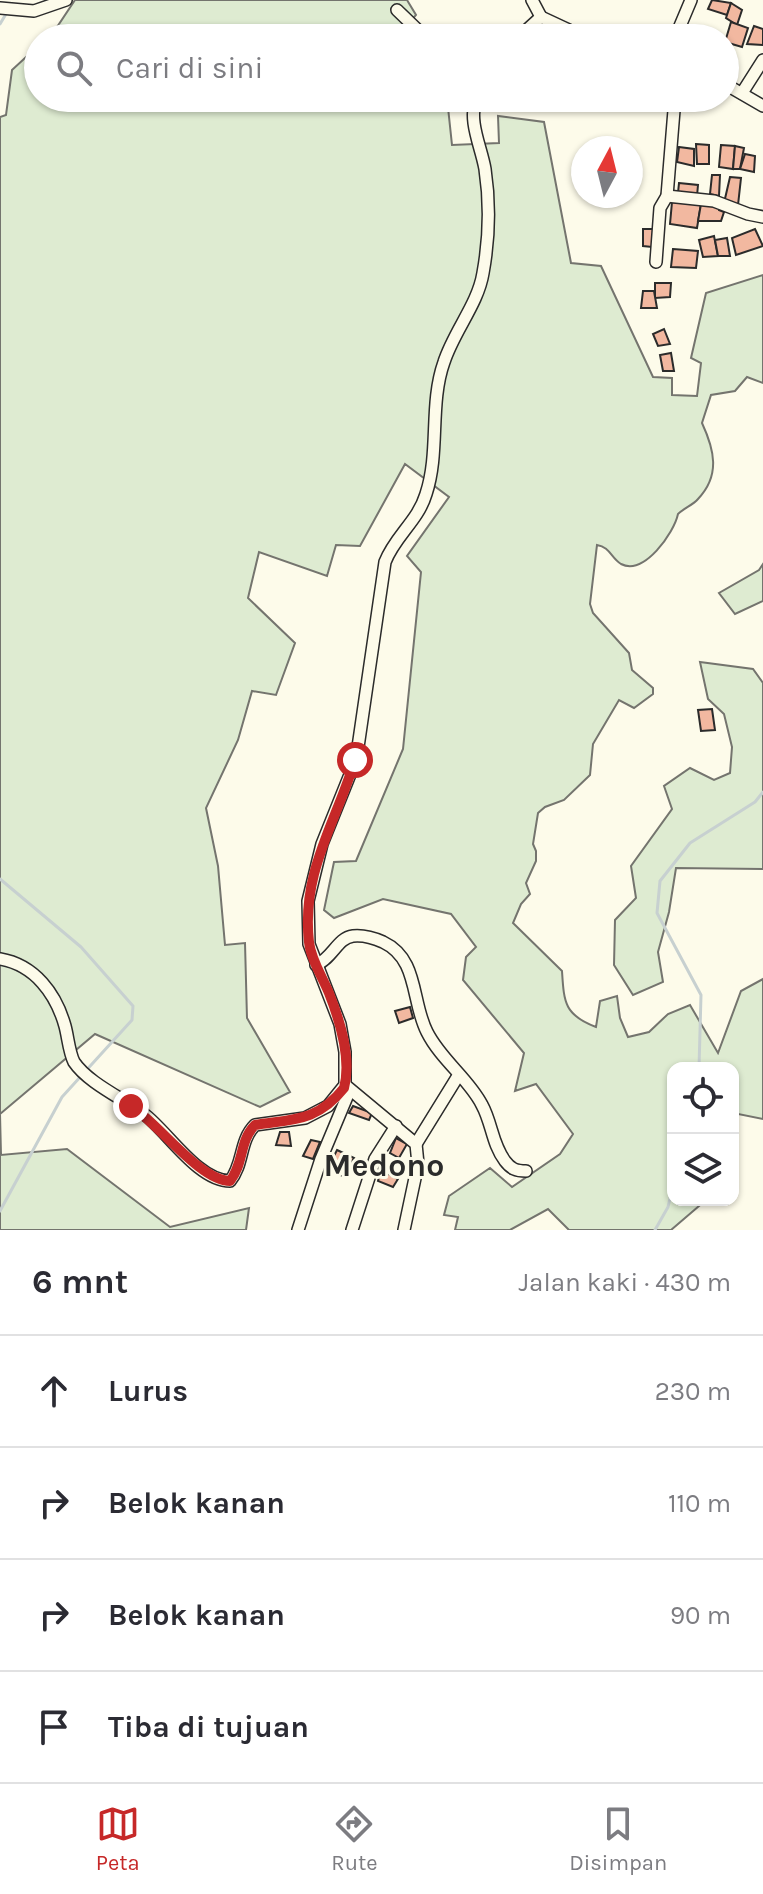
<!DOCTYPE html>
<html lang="id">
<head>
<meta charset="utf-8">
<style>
	:root { --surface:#fff; --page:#f2f2f3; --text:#2b2b33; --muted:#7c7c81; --line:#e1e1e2; --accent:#c62828 }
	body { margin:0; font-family:Karla,sans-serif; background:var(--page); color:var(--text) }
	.controls { position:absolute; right:24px; bottom:24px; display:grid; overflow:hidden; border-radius:16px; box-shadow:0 2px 6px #0004 }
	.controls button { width:72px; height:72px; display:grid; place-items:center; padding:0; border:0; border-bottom:2px solid var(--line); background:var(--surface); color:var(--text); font:40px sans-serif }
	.compass { position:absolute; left:571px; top:136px; width:72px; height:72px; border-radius:50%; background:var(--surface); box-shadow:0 2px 6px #0004; rotate:7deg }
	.stop { position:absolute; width:24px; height:24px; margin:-18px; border:6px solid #c62828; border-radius:50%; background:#fff }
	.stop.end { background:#c62828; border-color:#fff; box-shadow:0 2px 8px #0008 }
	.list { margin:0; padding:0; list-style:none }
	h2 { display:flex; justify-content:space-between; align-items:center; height:104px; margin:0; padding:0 32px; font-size:34px }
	h2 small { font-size:26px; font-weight:400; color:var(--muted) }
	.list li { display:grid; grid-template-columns:52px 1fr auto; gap:24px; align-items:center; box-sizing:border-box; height:112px; padding:0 32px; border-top:2px solid var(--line) }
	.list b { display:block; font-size:30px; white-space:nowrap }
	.list em { font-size:26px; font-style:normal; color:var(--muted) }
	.icon { flex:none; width:44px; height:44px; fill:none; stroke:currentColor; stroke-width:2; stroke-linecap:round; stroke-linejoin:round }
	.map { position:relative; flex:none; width:763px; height:1230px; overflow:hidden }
	.search { position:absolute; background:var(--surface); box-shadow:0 2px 6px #0004; left:24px; right:24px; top:24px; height:88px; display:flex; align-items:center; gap:20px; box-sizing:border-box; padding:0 28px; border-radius:44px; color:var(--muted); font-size:30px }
	.sheet { height:552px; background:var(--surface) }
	nav { display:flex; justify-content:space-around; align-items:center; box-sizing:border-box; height:112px; border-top:2px solid var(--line); background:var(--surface); font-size:22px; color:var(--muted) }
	nav a { display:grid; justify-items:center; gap:4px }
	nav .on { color:var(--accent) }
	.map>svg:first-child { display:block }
	.green { fill:#deebd1; stroke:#74746e; stroke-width:2 }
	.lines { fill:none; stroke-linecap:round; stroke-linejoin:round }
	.stream { stroke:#c7d0d0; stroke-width:3 }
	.building { fill:#f2b8a0; stroke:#2b2b2b; stroke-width:2 }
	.minor-casing { stroke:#2b2b2b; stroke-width:14 }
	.minor { stroke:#fdfbea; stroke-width:11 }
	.route { stroke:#c62828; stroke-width:10 }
	.labels { text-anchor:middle; stroke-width:6; stroke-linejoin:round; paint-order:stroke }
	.quarter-label { font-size:32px; font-weight:bold; fill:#2b2b2b; stroke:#fdfbea }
</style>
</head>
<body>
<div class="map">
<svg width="763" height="1230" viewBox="0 0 763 1230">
	<rect width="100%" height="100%" fill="#fdfbea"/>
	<g class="green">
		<polygon points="75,0 407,0 416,15 404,29 414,38 47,38 55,30"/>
		<path d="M 38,46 L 38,98 L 447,98 L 452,145 L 499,143 L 498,116 L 544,122 L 571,263 L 601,266 L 653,377 L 672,378 L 672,395 L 697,396 L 701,363 L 691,358 L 706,293 L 763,275 L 763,383 L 747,377 L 735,391 L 711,395 L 702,423 C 714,449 721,475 698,499 C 693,505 684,508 678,514 C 674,533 644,576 621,564 C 611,558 610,547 597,545 L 590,604 L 593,613 L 629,653 L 632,670 L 653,688 L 653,694 L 634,708 L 619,700 L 593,744 L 590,775 L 564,800 L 545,807 L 538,813 L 533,844 L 536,851 L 536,861 L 526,883 L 530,894 L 521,904 L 513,923 L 562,971 C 564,1002 564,1015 596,1027 L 600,1001 L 617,996 L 620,1018 L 628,1037 L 649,1032 L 668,1014 L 690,1005 L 718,1053 L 741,991 L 763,979 L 763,1119 L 733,1113 L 733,1068 L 673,1068 L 673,1200 L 706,1200 L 671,1230 L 569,1230 L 548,1209 L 510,1230 L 455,1230 L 458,1217 L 444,1215 L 449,1196 L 490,1168 L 512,1187 L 560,1154 L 573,1134 L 536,1084 L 515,1091 L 524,1053 L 463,980 L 466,957 L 476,947 L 451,914 L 383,899 L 334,918 L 324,910 L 334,862 L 356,861 L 403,749 L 421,572 L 407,556 L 449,497 L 405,464 L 360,546 L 336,545 L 327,576 L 259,552 L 248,598 L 295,643 L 276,695 L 252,691 L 238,740 L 206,808 L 218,866 L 225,945 L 245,943 L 247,1018 L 290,1092 L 260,1107 L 95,1034 L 0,1114 L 1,1155 L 67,1149 L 170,1227 L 249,1208 L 246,1230 L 0,1230 L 0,117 L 6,115 L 12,70 Z"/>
		<polygon points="763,564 763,601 735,614 719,593 759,570"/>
		<polygon points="700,662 753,669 763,683 763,869 676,868 669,912 658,952 663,982 633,995 614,965 615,920 636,898 631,866 672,809 664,786 690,768 714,780 730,773 732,747 724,714 708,699"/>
	</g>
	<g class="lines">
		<g class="stream">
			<polyline points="0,24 6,14"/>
			<polyline points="0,879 81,947 133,1006 132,1020 62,1097 0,1211"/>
			<polyline points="699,1068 701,995 657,913 660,881 690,843 755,802 763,792"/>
			<polyline points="655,1230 668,1207 673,1185"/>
		</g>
	</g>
	<g class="building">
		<polygon points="712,0 731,3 727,15 708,9"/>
		<polygon points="731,3 742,10 737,25 726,18"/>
		<polygon points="731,22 748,28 742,47 725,42"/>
		<polygon points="754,26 763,29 763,45 747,44"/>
		<polygon points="696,144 709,145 709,164 697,164"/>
		<polygon points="721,145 735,146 733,169 719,167"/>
		<polygon points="735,146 744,148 740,169 733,169"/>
		<polygon points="679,147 694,149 694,166 677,162"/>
		<polygon points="745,154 755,156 754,172 740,169"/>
		<polygon points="712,175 720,175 719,196 710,194"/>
		<polygon points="730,177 741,178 738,205 724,203"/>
		<polygon points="679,183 698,185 697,196 678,193"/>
		<polygon points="672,202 701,204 697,228 670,224"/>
		<polygon points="701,204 719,206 719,210 724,212 721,221 698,221"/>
		<polygon points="643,229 656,229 652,247 643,246"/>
		<polygon points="755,229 763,246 736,255 732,238"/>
		<polygon points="714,236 718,256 703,257 699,240"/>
		<polygon points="727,238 730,256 718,256 715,240"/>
		<polygon points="673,249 698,251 696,268 671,267"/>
		<polygon points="655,283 671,283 670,297 655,298"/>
		<polygon points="643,291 654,291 657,308 641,308"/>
		<polygon points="664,329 670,344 658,346 653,334"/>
		<polygon points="671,353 674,371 663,371 660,355"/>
		<polygon points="712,709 715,730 701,731 698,710"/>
		<polygon points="410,1007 413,1018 399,1023 395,1011"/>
		<polygon points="353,1106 372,1113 369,1120 349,1113"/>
		<polygon points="280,1132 289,1132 291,1146 276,1145"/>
		<polygon points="396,1138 407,1144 399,1158 390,1153"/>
		<polygon points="311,1140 320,1142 313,1159 303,1156"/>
		<polygon points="337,1150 354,1158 343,1176 327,1170"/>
		<polygon points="381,1170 398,1179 393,1187 378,1181"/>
	</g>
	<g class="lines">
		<defs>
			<g id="minor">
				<polyline points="532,0 541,17"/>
				<polyline points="0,8 34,11 66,0"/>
				<polyline points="397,10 426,38"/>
				<polyline points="518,38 541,17 586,38"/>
				<polyline points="675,38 691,0"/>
				<polyline points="725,84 763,106"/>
				<polyline points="742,93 763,60"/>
				<polyline points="667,196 714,201 748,214 763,217"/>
				<polyline points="656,262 660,208 667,196 675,98"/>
				<path d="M 0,959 C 35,965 56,994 65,1026 C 68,1037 69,1052 74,1062 C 88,1083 124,1099 144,1114 C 167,1131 198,1181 230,1181 C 244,1164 239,1141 255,1125 L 305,1118 L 328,1106 L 345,1085 L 345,1052 L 340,1024 L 309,944 L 308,901 L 322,844 L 351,772 L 358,747 L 385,562 C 395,536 418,521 426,494 C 440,452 429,404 444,362 C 454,331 478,304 483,273 C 489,240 490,202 485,169 C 481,146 468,122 476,98"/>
				<path d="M 316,965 C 333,958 337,938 353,936 C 363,935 374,938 383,942 C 419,959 411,1001 427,1032 C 441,1060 469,1079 482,1105 C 492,1123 492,1144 505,1161 C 511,1169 516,1171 526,1171"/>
				<polyline points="345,1085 416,1144 418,1164 404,1230"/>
				<polyline points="416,1144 458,1076"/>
				<polyline points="298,1230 321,1159 349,1092"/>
				<polyline points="352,1230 375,1159 396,1126"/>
			</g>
		</defs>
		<use href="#minor" class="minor-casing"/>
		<use href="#minor" class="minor"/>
	</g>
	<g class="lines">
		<path class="route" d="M 131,1106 C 157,1122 200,1181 230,1181 C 244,1164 239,1141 255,1125 C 293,1119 317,1122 344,1088 C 352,1058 340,1021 329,993 C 322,976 311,960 309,942 C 301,872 336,823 355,760"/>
	</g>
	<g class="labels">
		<g class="quarter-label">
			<text x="384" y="1176">Medono</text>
		</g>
	</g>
</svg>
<div class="controls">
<button><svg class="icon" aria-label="locate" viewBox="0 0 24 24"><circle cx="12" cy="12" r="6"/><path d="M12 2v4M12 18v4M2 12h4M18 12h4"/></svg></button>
<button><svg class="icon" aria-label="layers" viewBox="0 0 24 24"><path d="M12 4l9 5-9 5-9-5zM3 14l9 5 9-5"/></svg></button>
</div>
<svg class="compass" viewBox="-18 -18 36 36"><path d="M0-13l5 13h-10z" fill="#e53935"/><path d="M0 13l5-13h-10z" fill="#7c7c81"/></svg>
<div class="stop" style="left:355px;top:760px"></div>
<div class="stop end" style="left:131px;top:1106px"></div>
<div class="search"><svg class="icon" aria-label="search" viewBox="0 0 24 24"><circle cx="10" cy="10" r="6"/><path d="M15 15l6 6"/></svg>Cari di sini</div>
</div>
<section class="sheet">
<h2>6 mnt<small>Jalan kaki · 430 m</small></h2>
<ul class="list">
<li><svg class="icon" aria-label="ahead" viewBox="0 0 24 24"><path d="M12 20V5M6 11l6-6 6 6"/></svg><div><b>Lurus</b></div><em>230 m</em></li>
<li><svg class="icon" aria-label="right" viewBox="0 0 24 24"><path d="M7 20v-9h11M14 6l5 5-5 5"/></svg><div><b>Belok kanan</b></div><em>110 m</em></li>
<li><svg class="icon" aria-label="right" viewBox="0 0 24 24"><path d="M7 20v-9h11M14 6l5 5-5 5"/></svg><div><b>Belok kanan</b></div><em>90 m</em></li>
<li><svg class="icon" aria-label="arrive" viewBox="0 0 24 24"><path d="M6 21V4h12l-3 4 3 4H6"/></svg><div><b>Tiba di tujuan</b></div></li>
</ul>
</section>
<nav>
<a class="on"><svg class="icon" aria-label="map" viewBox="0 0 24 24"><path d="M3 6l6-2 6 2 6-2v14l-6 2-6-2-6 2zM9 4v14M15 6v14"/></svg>Peta</a>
<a><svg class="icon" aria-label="directions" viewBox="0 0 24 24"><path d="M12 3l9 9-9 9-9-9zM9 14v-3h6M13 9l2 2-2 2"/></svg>Rute</a>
<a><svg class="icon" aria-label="saved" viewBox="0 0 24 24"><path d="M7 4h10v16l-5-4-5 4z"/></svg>Disimpan</a>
</nav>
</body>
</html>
